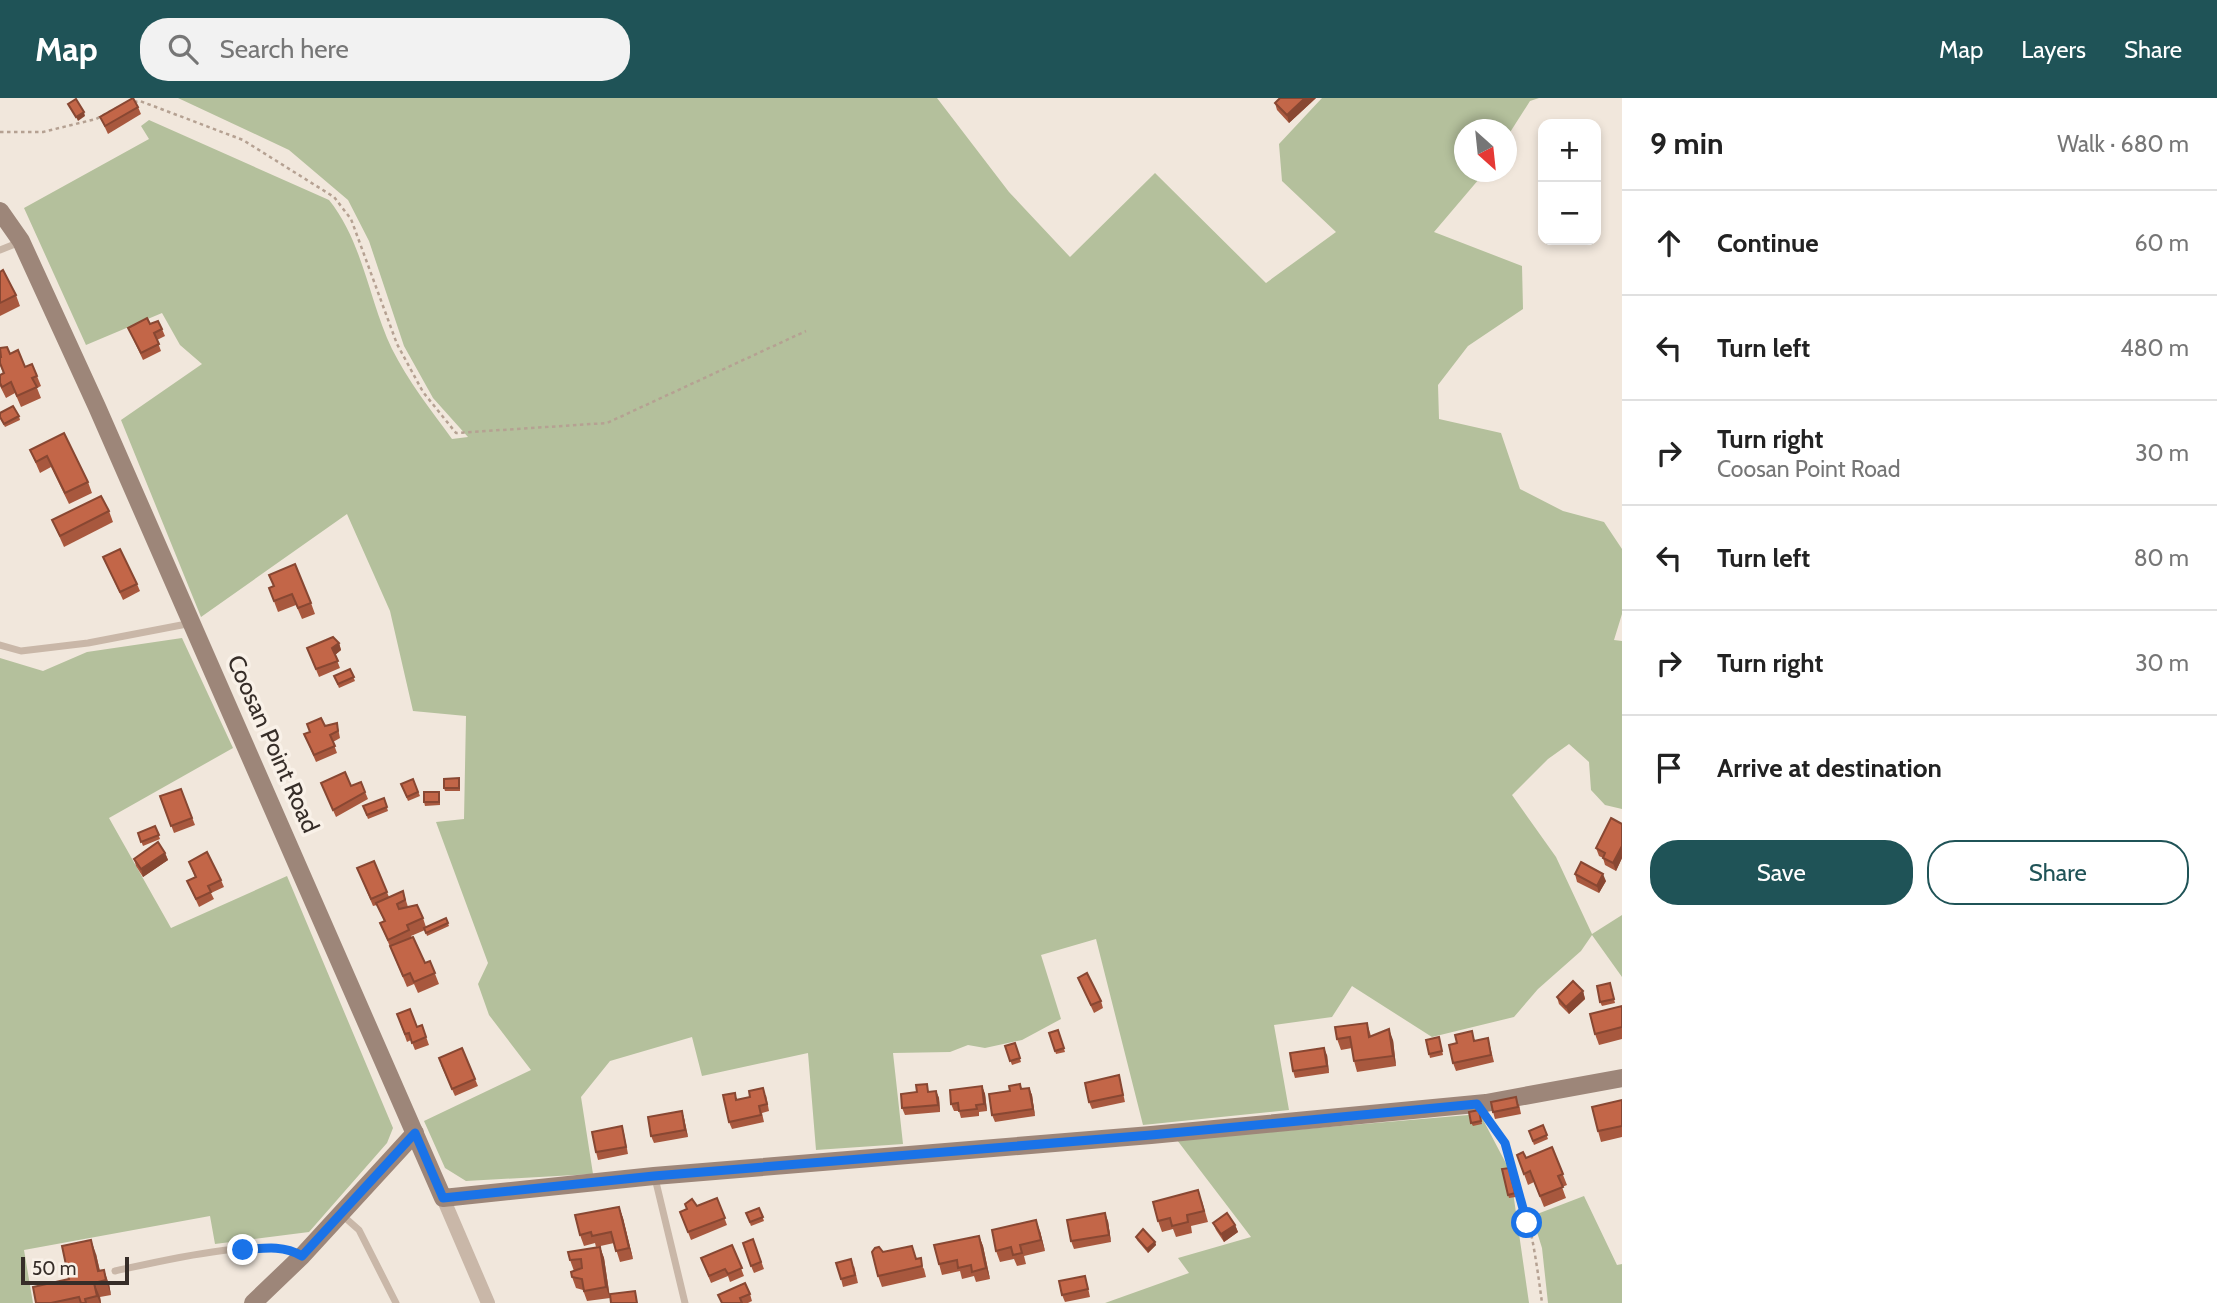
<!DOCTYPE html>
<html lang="en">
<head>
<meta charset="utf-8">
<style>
	:root { --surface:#fff; --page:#f2f2f2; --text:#222; --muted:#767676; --line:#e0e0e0; --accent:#1f5357 }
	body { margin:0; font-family:Cabin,sans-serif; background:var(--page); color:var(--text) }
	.controls { position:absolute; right:21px; top:21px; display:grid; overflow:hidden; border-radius:14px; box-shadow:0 4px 10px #0003 }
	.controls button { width:63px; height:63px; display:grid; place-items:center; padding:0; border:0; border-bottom:2px solid var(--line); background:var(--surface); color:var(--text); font:35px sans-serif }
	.compass { position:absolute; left:1454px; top:21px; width:63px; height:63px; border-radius:50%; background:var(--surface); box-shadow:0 4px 10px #0003; rotate:153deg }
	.scale { position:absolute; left:21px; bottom:18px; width:108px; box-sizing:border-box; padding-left:7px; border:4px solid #362d28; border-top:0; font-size:19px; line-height:24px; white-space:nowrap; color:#362d28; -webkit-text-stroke:5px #f9f1e8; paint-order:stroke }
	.stop { position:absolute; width:21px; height:21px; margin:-16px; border:5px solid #1a73e8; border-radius:50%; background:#fff }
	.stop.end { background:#1a73e8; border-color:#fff; box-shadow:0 2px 7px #0008 }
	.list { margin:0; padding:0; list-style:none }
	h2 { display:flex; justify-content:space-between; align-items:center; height:91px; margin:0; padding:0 28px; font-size:30px }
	h2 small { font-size:23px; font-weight:400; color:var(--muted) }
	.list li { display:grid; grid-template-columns:46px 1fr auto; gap:21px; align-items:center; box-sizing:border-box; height:105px; padding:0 28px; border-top:2px solid var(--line) }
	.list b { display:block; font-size:26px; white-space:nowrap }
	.list p { margin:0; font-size:23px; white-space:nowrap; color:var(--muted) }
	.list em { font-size:23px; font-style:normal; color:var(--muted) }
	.actions { display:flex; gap:14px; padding:21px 28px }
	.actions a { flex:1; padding:16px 0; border:2px solid var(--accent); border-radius:28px; text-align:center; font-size:24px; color:var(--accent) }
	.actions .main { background:var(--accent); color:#fff }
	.icon { flex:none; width:38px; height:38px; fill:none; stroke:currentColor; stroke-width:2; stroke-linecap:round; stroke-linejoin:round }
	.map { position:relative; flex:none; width:1622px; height:1205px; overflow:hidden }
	header { display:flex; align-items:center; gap:42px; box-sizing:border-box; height:98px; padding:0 35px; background:var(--accent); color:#fff }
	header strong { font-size:33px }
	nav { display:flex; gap:38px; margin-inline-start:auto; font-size:24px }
	.search { width:490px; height:63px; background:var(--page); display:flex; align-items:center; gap:18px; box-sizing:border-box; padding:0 24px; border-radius:28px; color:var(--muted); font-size:26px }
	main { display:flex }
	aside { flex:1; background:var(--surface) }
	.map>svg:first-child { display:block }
	.green { fill:#b4c09c }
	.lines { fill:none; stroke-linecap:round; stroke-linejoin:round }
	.path { stroke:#b5a192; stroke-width:2.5; stroke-dasharray:3.5 3.5; stroke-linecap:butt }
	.lane { stroke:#c9b7a8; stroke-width:7 }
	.street { stroke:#c9b7a8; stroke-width:14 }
	.secondary { stroke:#9d8679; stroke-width:18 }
	.wall { fill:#a8583e }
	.shaded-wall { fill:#884732 }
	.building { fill:#c36648; stroke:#884732; stroke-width:2 }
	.route { stroke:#1a73e8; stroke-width:9 }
	.labels { text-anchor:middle; stroke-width:7; stroke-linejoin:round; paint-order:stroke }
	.street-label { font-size:24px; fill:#362d28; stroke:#f9f1e8 }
</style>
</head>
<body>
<header>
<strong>Map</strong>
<div class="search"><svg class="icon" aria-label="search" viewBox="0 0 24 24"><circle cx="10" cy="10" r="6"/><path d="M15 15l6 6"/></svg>Search here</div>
<nav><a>Map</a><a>Layers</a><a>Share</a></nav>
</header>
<main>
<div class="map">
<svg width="1622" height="1205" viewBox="0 0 1622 1205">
	<rect width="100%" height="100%" fill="#f1e7dc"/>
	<g class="green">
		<path d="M 178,0 L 937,0 L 1009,94 L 1070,159 L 1155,75 L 1266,185 L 1336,134 L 1282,83 L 1279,46 L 1322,0 L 1539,0 L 1530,3 L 1507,39 L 1506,32 L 1464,32 L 1464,74 L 1485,74 L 1434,134 L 1522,168 L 1523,211 L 1468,248 L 1438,287 L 1439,321 L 1501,335 L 1520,391 L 1563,413 L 1604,424 L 1622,451 L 1622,516 L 1614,542 L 1622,543 L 1622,711 L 1605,707 L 1591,692 L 1589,664 L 1569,646 L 1548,661 L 1512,697 L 1556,759 L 1592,836 L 1622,817 L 1622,879 L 1592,837 L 1581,853 L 1538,891 L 1514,919 L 1432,939 L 1352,888 L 1332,919 L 1274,927 L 1289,1012 L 1143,1027 L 1096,841 L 1041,857 L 1061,921 L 1022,942 L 985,950 L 968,947 L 950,954 L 893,955 L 903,1046 L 816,1052 L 808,955 L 702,978 L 692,939 L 610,963 L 581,999 L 593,1076 L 466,1083 L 445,1070 L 424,1023 L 531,972 L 489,917 L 478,886 L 488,865 L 436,724 L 464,721 L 466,618 L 413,613 L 390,513 L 347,416 L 201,519 L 121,322 L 202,266 L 180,247 L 162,215 L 86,247 L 24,110 L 149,41 L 141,28 L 149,22 L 329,102 C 363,144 369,203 392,251 C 408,283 431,312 452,341 L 468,339 L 433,300 L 404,248 L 369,143 L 348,102 L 289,52 Z"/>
		<polygon points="182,540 233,650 109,720 171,830 287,778 393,1030 387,1045 309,1134 215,1146 210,1118 24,1152 33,1205 0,1205 0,560 43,573 87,554"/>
		<polygon points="1480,1016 1510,1073 1529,1205 1105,1205 1189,1175 1178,1160 1251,1139 1177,1042"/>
		<polygon points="1584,1098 1617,1167 1622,1166 1622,1205 1548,1205 1542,1150 1532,1118"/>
	</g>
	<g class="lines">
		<g class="path">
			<polyline points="134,4 140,3 243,42 334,99 351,121 397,246 423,294 456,335 607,325 806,233"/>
			<polyline points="0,34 43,34 96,21 124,6"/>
			<path d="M 1487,1020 C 1523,1070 1534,1144 1542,1205"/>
		</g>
		<g class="lane">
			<polyline points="0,152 20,144"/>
			<polyline points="0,547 21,553 88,545 192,525"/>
			<polyline points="655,1080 685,1205"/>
			<polyline points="342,1117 359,1132 396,1205"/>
			<path d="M 115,1173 C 157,1164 265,1137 302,1157"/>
		</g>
		<polyline class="street" points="443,1100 488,1205"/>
		<g class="secondary">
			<polyline points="0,113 21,143 97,309 443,1100 654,1078 1151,1037 1486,1005 1622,980"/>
			<polyline points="253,1205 302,1158 415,1035"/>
		</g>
	</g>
	<g class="wall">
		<polygon points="1280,0 1316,0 1289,25 1277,12 1275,5"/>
		<polygon points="138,9 141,16 108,36 100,19"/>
		<polygon points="0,174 16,197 20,208 0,218"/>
		<polygon points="150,226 162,231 165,238 157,242 161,253 143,262 128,230"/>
		<polygon points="10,256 37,278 41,288 37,290 41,300 21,309 15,295 6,300 0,288 0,277 3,275 0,267 0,259"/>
		<polygon points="19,318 20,322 5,329 0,320"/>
		<polygon points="64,335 88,384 92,395 69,406 51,369 40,375 30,352"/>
		<polygon points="109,413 113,424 64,449 52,422"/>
		<polygon points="103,459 137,486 140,493 123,502"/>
		<polygon points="274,488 311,505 315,516 302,521 296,507 278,514 269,490"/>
		<polygon points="339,545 341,552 335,557 340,570 319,579 307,550"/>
		<polygon points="350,571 355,583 339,590 334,578"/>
		<polygon points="337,625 340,640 333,644 337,655 316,664 307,643 325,628"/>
		<polygon points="459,680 460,684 460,693 445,693 444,690"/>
		<polygon points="413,681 420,698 408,703 401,686"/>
		<polygon points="361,684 368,701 336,719 324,692 351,688"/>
		<polygon points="181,691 195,727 174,735 160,698"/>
		<polygon points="439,694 440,697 440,707 425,708 424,704"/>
		<polygon points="384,700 388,713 368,721 363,708"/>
		<polygon points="1622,726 1622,760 1616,773 1605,767 1603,760 1599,758 1596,750"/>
		<polygon points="155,728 160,741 143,748 138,735"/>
		<polygon points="165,755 168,762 143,779 136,768 134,761"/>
		<polygon points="374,763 389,799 403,793 408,809 423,820 426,829 446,820 449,828 427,838 425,832 411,838 425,865 430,863 439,886 418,895 414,886 407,889 380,825 384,823 377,807 373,808 360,777"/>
		<polygon points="189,764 221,782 224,789 211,795 214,801 199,809 187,783 195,779"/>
		<polygon points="1575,776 1606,783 1599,795 1577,784"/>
		<polygon points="1078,880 1101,903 1103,910 1094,915"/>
		<polygon points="1610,885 1615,905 1602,908 1600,904"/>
		<polygon points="1583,893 1585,901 1569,916 1559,906 1557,899"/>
		<polygon points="1622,908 1622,941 1599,947 1595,936"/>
		<polygon points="397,916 417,929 422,927 429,947 415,952 411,942 407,944"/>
		<polygon points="1367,925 1371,938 1393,942 1396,968 1357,974 1354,963 1352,950 1341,952 1337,941"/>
		<polygon points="1058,932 1065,954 1056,956 1049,935"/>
		<polygon points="1488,940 1494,964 1456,973 1453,965 1475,943"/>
		<polygon points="1440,943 1443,957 1430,960 1429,956"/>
		<polygon points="1015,945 1021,964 1012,967 1005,948"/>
		<polygon points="1327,957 1329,975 1295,980 1293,973"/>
		<polygon points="441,967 475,981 478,988 455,998"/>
		<polygon points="1119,977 1125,1004 1092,1011 1089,1004"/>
		<polygon points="1020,986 1022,991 1029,990 1032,997 1035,1018 995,1024 992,1017 1010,993"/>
		<polygon points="982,988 985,996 987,1013 979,1014 979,1018 961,1020 959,1013 954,1013 951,1006"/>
		<polygon points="930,993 936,993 939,1000 940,1014 905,1017 902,1010"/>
		<polygon points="735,995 737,1002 766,997 769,1013 762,1015 764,1024 732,1031 729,1024"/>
		<polygon points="1622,1002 1622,1039 1601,1044 1598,1033"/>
		<polygon points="1519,1006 1521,1016 1495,1021 1493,1014"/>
		<polygon points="1479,1012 1482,1026 1473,1028 1471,1025"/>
		<polygon points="682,1013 684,1020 688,1039 654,1045 651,1038"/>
		<polygon points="1543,1027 1548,1041 1534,1047 1529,1033"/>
		<polygon points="622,1028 624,1035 628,1056 598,1062 596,1054"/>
		<polygon points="1552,1049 1567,1087 1562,1089 1566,1100 1544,1109 1534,1084 1528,1087 1517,1057 1526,1060"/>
		<polygon points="1510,1073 1516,1099 1509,1100 1508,1097"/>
		<polygon points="717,1100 727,1127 691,1142 680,1114"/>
		<polygon points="1202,1103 1208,1124 1191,1128 1192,1135 1176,1139 1173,1131 1162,1134 1158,1123"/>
		<polygon points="619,1109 623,1120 633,1161 620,1164 614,1145 596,1149 595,1145 584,1148 580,1137"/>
		<polygon points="759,1110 764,1123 751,1128 746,1115"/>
		<polygon points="1108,1123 1111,1144 1074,1151 1071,1143"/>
		<polygon points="1213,1125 1235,1127 1238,1134 1224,1144 1216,1132"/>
		<polygon points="1040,1133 1045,1153 1024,1158 1026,1166 1017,1168 1014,1161 1000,1164 996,1153"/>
		<polygon points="979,1138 983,1148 990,1181 976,1184 974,1178 962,1181 960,1173 942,1177 939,1166"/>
		<polygon points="1136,1139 1155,1144 1156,1147 1148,1155 1137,1142"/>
		<polygon points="753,1141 764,1171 754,1175 751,1168"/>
		<polygon points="732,1147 744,1178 730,1184 728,1178 711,1185 701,1160"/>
		<polygon points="600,1149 604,1160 610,1200 587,1203 583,1192 576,1190 572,1179 574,1173 570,1162"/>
		<polygon points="883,1154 917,1161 924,1171 926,1179 882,1189 878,1178"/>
		<polygon points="96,1156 100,1173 109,1186 111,1197 100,1199 101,1205 36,1205 69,1181"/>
		<polygon points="854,1168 858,1185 843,1189 841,1181"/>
		<polygon points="1087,1185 1090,1199 1065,1204 1062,1197"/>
		<polygon points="750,1196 752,1203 748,1205 721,1205"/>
	</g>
	<g class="shaded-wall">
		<polygon points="1305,0 1316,0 1289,25 1287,17"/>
		<polygon points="84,14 85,18 78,23 76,19"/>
		<polygon points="339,545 341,552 335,557 332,550"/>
		<polygon points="1622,748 1622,760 1616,773 1613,765"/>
		<polygon points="165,755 168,762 143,779 141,771"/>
		<polygon points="1603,776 1606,783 1599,795 1597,788"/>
		<polygon points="1583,893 1585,901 1569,916 1566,909"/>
		<polygon points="1389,931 1393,942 1396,968 1393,958"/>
		<polygon points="1324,950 1327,957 1329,975 1327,968"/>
		<polygon points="982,988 985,996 987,1013 984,1006"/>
		<polygon points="1029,990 1032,997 1035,1018 1033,1011"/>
		<polygon points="936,993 939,1000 940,1014 938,1007"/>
		<polygon points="682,1013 684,1020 688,1039 685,1032"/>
		<polygon points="619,1109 623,1120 633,1161 629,1150"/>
		<polygon points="1105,1115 1108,1123 1111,1144 1109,1137"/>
		<polygon points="1036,1122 1040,1133 1045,1153 1041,1142"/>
		<polygon points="1235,1127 1238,1134 1224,1144 1221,1136"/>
		<polygon points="979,1138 983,1148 990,1181 986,1170"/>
		<polygon points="91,1142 96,1156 102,1183 98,1173"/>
		<polygon points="1155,1144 1156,1147 1148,1155 1147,1151"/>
		<polygon points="600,1149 604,1160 610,1200 606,1189"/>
		<polygon points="104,1172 109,1186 111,1197 106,1182"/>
		<polygon points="94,1185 100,1199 101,1205 100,1205 97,1198"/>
	</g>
	<g class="building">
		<polygon points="133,0 138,9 105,28 100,19"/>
		<polygon points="1280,0 1305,0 1287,17 1275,5"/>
		<polygon points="76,1 84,14 76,19 68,6"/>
		<polygon points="3,172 16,197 0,205 0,174"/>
		<polygon points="147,220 150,226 158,223 162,231 154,235 159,246 141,255 128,230"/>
		<polygon points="7,249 10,256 18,252 25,269 32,266 37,278 32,280 37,289 17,298 11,284 2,289 0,285 0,277 4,275 0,265 0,259 1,259 0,250"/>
		<polygon points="13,308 19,318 4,326 0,319 0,315"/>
		<polygon points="64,335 88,384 65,395 47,358 36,364 30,352"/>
		<polygon points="101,398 109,413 60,438 52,422"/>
		<polygon points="120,451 137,486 120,494 103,459"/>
		<polygon points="295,466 311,505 298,510 292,496 274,503 269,490 274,488 269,477"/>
		<polygon points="333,539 339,545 332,550 338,563 316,571 307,550"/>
		<polygon points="350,571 354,579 338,586 334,578"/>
		<polygon points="321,620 325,628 337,625 338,633 330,637 335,648 314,657 304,636 310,634 307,626"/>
		<polygon points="345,674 351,688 361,684 365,694 333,712 321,685"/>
		<polygon points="459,680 459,690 444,690 444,681"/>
		<polygon points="413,681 418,694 407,699 401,686"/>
		<polygon points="181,691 192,720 171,728 160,698"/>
		<rect x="424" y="694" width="15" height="10"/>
		<polygon points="384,700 387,709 367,717 363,708"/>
		<polygon points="1611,720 1622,726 1622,748 1613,765 1603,760 1605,755 1596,750"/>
		<polygon points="155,728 159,737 141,744 138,735"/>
		<polygon points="158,744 165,755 141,771 134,761"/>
		<polygon points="207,754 221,782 208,788 211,794 196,801 187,783 196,779 189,764"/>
		<polygon points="374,763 387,794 371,801 357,770"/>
		<polygon points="1581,764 1603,776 1597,788 1575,776"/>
		<polygon points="403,793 405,802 397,806 399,811 417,807 423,820 407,827 409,832 388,842 380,825 385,823 376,805"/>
		<polygon points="446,820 448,825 426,835 424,830"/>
		<polygon points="413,839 425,865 430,863 435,875 414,884 410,875 403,878 390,848"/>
		<polygon points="1087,875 1101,903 1091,907 1078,880"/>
		<polygon points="1573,883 1583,893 1566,909 1557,899"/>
		<polygon points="1610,885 1614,901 1600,904 1597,888"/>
		<polygon points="1622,908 1622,929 1595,936 1590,916"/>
		<polygon points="410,911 417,929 422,927 426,939 412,945 409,935 405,936 397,916"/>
		<polygon points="1367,925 1369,939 1389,931 1393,958 1354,963 1350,939 1337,941 1335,929"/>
		<polygon points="1058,932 1064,950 1055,953 1049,935"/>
		<polygon points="1472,933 1474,943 1488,940 1491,957 1453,965 1449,947 1457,945 1455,937"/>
		<polygon points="1439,939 1442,953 1429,956 1426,942"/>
		<polygon points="1015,945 1020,960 1010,963 1005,948"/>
		<polygon points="462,950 475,981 452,991 439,960"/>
		<polygon points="1324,950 1327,968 1293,973 1290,955"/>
		<polygon points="1119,977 1123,997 1089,1004 1085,985"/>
		<polygon points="927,986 928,994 936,993 938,1007 902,1010 901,996 917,994 916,987"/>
		<polygon points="1020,986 1021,991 1029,990 1033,1011 992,1017 989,996 1010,993 1009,988"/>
		<polygon points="982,988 984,1006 976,1007 977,1011 959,1013 958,1005 951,1006 950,992"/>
		<polygon points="763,990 767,1006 759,1008 761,1017 729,1024 723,997 735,995 736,1002 750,999 749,993"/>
		<polygon points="1516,999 1518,1009 1493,1014 1491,1004"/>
		<polygon points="1622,1002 1622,1028 1598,1033 1592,1009"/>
		<polygon points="1479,1012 1481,1023 1471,1025 1469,1014"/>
		<polygon points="682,1013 685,1032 651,1038 648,1019"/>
		<polygon points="1543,1027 1547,1037 1533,1043 1529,1033"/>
		<polygon points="622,1028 626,1049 596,1054 592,1034"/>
		<polygon points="1552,1049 1563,1076 1558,1078 1563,1089 1540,1098 1530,1073 1524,1076 1517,1057 1523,1054 1526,1060"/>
		<polygon points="1509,1070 1515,1095 1508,1097 1502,1071"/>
		<polygon points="1198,1092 1204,1113 1187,1117 1188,1124 1172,1128 1170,1120 1158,1123 1153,1104"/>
		<polygon points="717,1100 725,1120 688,1134 680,1114 687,1111 685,1106 692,1101 697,1108"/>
		<polygon points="619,1109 629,1150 616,1153 611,1134 592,1138 591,1134 580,1137 575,1117"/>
		<polygon points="759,1110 763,1119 750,1124 746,1115"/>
		<polygon points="1105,1115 1109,1137 1071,1143 1067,1122"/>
		<polygon points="1227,1115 1235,1127 1221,1136 1213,1125"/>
		<polygon points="1036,1122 1041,1142 1020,1147 1022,1155 1013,1157 1011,1149 996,1153 992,1132"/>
		<polygon points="1143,1131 1155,1144 1147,1151 1136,1139"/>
		<polygon points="979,1138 986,1170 972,1174 971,1167 958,1170 957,1162 939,1166 934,1147"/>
		<polygon points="753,1141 761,1164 751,1168 743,1145"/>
		<polygon points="91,1142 98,1173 104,1172 106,1182 94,1185 97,1198 85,1201 86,1205 81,1205 79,1199 51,1205 36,1205 33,1189 69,1181 62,1148"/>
		<polygon points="732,1147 742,1170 728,1176 725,1171 709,1178 701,1160"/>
		<polygon points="912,1148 916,1161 921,1160 922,1168 878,1178 872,1154 875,1150 879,1149 883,1154"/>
		<polygon points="600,1149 606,1189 584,1193 582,1181 572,1179 571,1174 582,1170 581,1161 570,1162 568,1154"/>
		<polygon points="851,1161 855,1177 841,1181 836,1165"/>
		<polygon points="1085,1178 1088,1191 1062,1197 1059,1183"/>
		<polygon points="745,1185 750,1196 740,1200 742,1205 722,1205 718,1197"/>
		<polygon points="635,1193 637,1205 611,1205 610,1196"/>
	</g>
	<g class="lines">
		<path class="route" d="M 243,1152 C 265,1150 283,1147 302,1158 L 415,1035 L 443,1100 L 654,1078 L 1151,1037 L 1477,1006 L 1505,1045 L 1527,1125"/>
	</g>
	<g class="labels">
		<g class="street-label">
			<text transform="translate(273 646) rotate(66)" y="8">Coosan Point Road</text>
		</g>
	</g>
</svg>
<div class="controls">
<button>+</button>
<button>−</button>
</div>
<svg class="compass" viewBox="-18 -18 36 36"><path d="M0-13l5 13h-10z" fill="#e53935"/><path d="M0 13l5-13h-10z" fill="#767676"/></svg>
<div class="scale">50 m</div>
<div class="stop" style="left:1527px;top:1125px"></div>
<div class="stop end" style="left:243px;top:1152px"></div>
</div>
<aside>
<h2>9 min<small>Walk · 680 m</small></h2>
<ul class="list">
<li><svg class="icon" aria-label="ahead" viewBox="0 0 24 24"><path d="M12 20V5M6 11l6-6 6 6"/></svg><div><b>Continue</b></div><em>60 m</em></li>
<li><svg class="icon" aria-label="left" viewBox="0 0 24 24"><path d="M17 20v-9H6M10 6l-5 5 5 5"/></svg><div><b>Turn left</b></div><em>480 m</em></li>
<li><svg class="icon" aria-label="right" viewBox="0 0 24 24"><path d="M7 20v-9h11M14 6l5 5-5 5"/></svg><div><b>Turn right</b><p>Coosan Point Road</p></div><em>30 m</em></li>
<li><svg class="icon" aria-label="left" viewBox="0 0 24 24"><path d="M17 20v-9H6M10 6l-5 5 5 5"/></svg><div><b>Turn left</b></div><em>80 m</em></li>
<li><svg class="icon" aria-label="right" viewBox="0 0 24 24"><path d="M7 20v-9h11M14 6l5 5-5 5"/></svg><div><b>Turn right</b></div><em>30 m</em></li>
<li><svg class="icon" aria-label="arrive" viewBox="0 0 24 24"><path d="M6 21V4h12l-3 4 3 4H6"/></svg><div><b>Arrive at destination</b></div></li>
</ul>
<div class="actions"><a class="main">Save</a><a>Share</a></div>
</aside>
</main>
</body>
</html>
